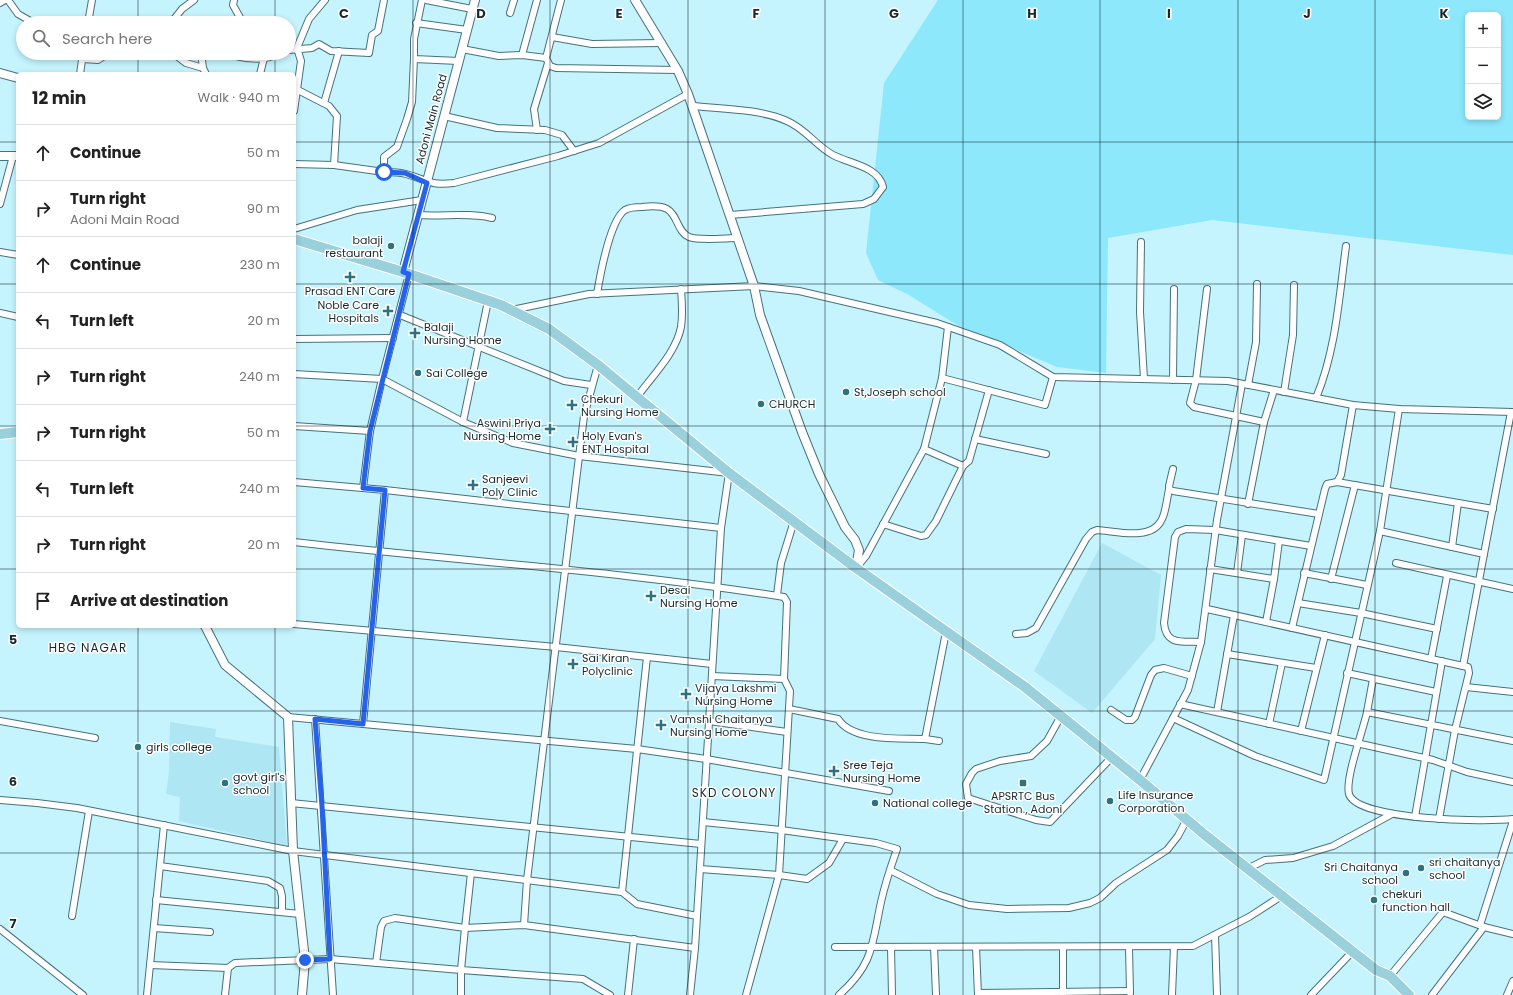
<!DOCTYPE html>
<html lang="en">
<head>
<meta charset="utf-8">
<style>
	:root { --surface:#fff; --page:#f6f6f6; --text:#222; --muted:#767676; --line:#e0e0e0 }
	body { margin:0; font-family:Poppins,sans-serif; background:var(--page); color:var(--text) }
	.controls { position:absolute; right:12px; top:12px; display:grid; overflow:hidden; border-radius:6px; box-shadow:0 2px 6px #0003 }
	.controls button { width:36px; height:36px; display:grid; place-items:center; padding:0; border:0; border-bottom:1px solid var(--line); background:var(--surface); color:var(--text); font:20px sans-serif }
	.stop { position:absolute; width:12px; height:12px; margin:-9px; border:3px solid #2563eb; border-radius:50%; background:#fff }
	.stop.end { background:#2563eb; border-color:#fff; box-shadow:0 1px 4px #0008 }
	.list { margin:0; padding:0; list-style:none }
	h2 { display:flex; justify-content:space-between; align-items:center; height:52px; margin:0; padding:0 16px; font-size:17px }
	h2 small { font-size:13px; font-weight:400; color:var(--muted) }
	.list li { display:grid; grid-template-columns:26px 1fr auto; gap:12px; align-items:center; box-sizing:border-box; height:56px; padding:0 16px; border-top:1px solid var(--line) }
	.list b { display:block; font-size:15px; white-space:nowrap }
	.list p { margin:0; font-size:13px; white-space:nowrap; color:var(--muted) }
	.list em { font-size:13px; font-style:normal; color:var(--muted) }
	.icon { flex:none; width:22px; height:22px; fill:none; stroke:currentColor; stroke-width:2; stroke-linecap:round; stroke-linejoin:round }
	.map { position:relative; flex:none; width:1513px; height:995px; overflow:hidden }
	.search { position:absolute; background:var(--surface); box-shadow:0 2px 6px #0003; left:16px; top:16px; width:280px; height:44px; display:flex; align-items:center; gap:10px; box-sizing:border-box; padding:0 14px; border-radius:22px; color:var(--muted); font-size:15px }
	.panel { position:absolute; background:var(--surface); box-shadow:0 2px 6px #0003; left:16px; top:72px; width:280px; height:556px; border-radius:6px }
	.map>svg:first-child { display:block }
	.built { fill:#afe6f3 }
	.green { fill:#8de8fc; fill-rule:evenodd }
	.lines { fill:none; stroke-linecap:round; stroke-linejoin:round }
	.minor-casing { stroke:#47717b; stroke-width:8 }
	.tertiary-casing { stroke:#47717b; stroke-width:10 }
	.primary-casing { stroke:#fff; stroke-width:12 }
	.minor { stroke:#fff; stroke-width:6 }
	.tertiary { stroke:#fff; stroke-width:8 }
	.primary { stroke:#99d0db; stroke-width:10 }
	.route { stroke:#2563eb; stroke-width:5 }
	.grid { fill:none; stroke:#17292d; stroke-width:1; stroke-opacity:0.55 }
	.poi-dot { fill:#2d7280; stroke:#fff; stroke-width:1.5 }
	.labels { text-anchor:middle; stroke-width:3; stroke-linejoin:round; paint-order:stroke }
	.street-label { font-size:11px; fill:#17292d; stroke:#fff }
	.poi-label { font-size:11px; fill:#17292d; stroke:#fff; text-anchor:start }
	.neighbourhood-label { font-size:12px; letter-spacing:1px; fill:#17292d; stroke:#fff }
	.grid-label { font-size:13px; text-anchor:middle; font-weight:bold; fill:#17292d; stroke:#fff; stroke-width:3; stroke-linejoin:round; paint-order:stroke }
</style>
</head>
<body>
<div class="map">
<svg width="1513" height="995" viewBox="0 0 1513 995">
	<rect width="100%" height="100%" fill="#c5f4fe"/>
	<g class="built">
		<polygon points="1102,543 1161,575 1155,639 1092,713 1034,671"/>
		<polygon points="170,722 216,729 215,737 279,747 287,846 179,821 180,797 166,794 169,772"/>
	</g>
	<path class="green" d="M 938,0 L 1513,0 L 1513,255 L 1212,220 L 1108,238 L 1106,373 L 1057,367 L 957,325 L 909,295 L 878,280 L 866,253 L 884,83 ZM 1468,15 L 1498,15 L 1498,117 L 1468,117 Z"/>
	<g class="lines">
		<defs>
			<g id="minor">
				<polyline points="8,0 18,14 32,22"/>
				<polyline points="234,0 233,5 243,23"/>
				<polyline points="422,0 414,39 414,59 459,61"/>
				<polyline points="426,0 472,9"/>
				<polyline points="0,3 5,0"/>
				<polyline points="510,13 514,0"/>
				<polyline points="88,23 92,0"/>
				<polyline points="171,23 182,9 194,0"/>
				<polyline points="416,23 467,30"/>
				<polyline points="552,37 592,44 662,43"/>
				<polyline points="462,49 499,56 522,55 546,58 561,0"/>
				<polyline points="289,50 312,48 319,44 331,51 369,53 372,35 378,31 384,0"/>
				<polyline points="173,53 186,63 203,68"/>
				<polyline points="201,53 203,68 206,74"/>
				<path d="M 225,53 C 242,59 264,62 281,53"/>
				<polyline points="522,55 537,0"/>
				<polyline points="546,58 550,66 556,68 677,70"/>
				<polyline points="83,59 98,60 109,53"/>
				<path d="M 414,59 L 412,102 L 407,119 L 397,147 L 384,157 L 384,172 C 391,172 399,172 406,174 C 428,180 429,186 454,183 L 558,156 L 599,143 L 688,94"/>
				<polyline points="80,74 83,53"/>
				<polyline points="260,74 264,58"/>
				<polyline points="294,88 329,106 337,116 334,165"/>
				<polyline points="324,103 339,51"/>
				<path d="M 693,106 C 722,109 761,109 787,121 C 806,129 816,146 833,155 C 850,164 878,166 883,187 L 874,199 L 863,204 L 730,215"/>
				<polyline points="294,111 301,61 297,48 309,19 325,0"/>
				<polyline points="444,116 497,128 545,130 562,135 574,151"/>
				<polyline points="537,130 534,109 548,63"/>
				<polyline points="294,164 334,165 384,172"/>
				<polyline points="0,204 13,156"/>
				<path d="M 418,215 C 443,217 468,212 492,218"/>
				<polyline points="294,229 357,210 422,200"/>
				<polyline points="1141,242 1140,312 1144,379"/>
				<polyline points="0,252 18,255"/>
				<polyline points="1207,289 1196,380 1190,403 1194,407 1264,422"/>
				<path d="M 597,294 C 600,276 610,220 625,210 C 630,207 637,207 642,207 C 650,206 660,205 667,209 C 678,215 677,232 689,237 C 699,241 726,238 738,238"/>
				<polyline points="512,310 589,294 754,286 799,291 937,323 1000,345 1053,377 1228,381 1353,405 1399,409 1513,412"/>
				<polyline points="0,313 18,317"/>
				<polyline points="400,315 564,381 591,385"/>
				<polyline points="948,327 942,378 1045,405 1053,377"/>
				<polyline points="294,339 393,338"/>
				<polyline points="294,374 382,379 370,431 363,488"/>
				<polyline points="1173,380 1174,289"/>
				<polyline points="1248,385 1256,342 1257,284"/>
				<polyline points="1284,392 1293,335 1294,285"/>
				<path d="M 637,397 C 652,376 676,353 681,327 C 683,314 682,302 681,289"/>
				<path d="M 1316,398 C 1336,350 1339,298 1346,246"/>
				<polyline points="463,422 488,301"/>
				<polyline points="294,426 370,431"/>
				<polyline points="975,439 1046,454"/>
				<polyline points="924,449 942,378"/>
				<polyline points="1173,469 1169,486 1170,490 1173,491 1319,514"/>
				<polyline points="294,482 385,490"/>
				<polyline points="1337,482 1341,475 1353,405"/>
				<polyline points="1248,504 1264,422 1274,390"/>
				<polyline points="883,524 921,536 926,535 936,521 963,466"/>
				<polyline points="721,528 385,490 363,724 637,749 706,759 889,791"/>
				<path d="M 294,542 C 457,561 622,571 784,597 L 787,602 L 784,679 L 790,691 L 779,875 L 746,995"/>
				<polyline points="1452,547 1458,503"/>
				<polyline points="1484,554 1511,412"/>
				<polyline points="1396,563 1513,589"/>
				<polyline points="856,568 866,556 924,449 963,466 969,461 989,390"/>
				<polyline points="1210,569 1274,579 1266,622"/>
				<polyline points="1237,573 1242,535"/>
				<polyline points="1304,573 1367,585"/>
				<polyline points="1274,579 1279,541"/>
				<polyline points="1331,579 1355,485"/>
				<polyline points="777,595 781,563 794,521"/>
				<polyline points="1298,603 1361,613 1437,629"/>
				<polyline points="1207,609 1463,666 1484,554 1380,531 1399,409"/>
				<polyline points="294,624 556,647 712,664"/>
				<polyline points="1292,628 1325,489 1327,484 1337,482 1493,509"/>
				<path d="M 1016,634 L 1027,633 L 1036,628 L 1086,539 L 1092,532 L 1097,530 C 1116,531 1150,541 1161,521 C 1166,513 1167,498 1169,489"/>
				<path d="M 1201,642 C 1182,641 1166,646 1164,623 L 1175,537 L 1178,532 L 1186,529 L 1215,530 L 1311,546"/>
				<polyline points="1227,654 1316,668"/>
				<polyline points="1431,659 1447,576"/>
				<polyline points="1347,673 1436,692"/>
				<polyline points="712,676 784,679"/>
				<path d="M 1373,679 C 1371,690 1369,701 1367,712 C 1363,731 1345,778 1349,794 C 1357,821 1488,822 1513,819"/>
				<polyline points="1466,687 1513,692"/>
				<polyline points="1180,704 1433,760 1467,772 1513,782"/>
				<path d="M 789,709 L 838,719 C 853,742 900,738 925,739 L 946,632"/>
				<polyline points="1111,710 1126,720 1132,720 1135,717 1151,675 1155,670 1164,668 1192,676"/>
				<polyline points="1217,712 1234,615"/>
				<polyline points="1367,712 1513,741"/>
				<polyline points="1061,716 1047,741 1031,756 1000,761 976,769 972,773 966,784 968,798 1036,820 1050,822 1112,757"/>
				<polyline points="288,717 363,724"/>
				<polyline points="1173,718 1255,756 1324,780 1380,531"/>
				<polyline points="315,719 333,995"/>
				<polyline points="0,721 95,738"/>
				<polyline points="709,721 787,732"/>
				<polyline points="1269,724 1282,663"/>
				<polyline points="1301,731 1325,635"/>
				<polyline points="925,739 939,741"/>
				<polyline points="1140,780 1188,690 1201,642 1217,520 1242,384"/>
				<polyline points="0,800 37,803 77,808 293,851 622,892 637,904 697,916 721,528 729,473 579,456 513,443 463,422 382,379 409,274"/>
				<polyline points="291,803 701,844"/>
				<polyline points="1415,817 1442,661"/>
				<polyline points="1439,819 1455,730 1469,673 1468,667 1463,666"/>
				<path d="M 703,822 L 781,830 L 876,843 L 897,849 C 891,866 885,884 881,902 C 872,944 874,964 839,995"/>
				<polyline points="160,866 268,881 280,888 282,896 282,912"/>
				<polyline points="1249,868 1265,860 1293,858 1333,846 1392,814"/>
				<polyline points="700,869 779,875 807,879 829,863 843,839"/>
				<polyline points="890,870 937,894 969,905 1007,909 1069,908 1090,903 1100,898 1116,883 1167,850 1178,836 1187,819"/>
				<polyline points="471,873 465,928 524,925 695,948 697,916"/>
				<polyline points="622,892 647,657"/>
				<polyline points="156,900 300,914"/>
				<polyline points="72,916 89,811"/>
				<polyline points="524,925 527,880 584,416 598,365"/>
				<polyline points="1480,925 1513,821"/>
				<polyline points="154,928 210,932"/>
				<polyline points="0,929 83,995"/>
				<polyline points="1215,935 1217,995"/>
				<polyline points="835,947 1193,946 1249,917 1283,895"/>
				<polyline points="891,947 892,995"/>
				<polyline points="934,947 936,995"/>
				<polyline points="976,947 978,995"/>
				<polyline points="1063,947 1063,995"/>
				<polyline points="1129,947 1130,993"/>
				<polyline points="376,963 381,927 384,921 395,918 465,928 461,970 583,979 610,995"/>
				<polyline points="150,965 228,968"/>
				<polyline points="1390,976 1443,912 1484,927 1513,934"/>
				<polyline points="978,993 1130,991"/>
				<polyline points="147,995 164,825"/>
				<polyline points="225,995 228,968 235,963 330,959 461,970 461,995"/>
				<polyline points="628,995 634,939"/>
				<polyline points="690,995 695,948"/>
				<polyline points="1172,995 1174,947"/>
				<polyline points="1311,995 1353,951"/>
				<polyline points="1432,995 1484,927"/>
				<polyline points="1507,995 1513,981"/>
			</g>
			<g id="tertiary">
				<polyline points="635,0 678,71 688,94 754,286 760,315 802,432 819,474 845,527 855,540 859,550 856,568"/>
				<polyline points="0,73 18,78"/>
				<polyline points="0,156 18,156"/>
				<polyline points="403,272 475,0"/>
				<polyline points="205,626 225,665 288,717 293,851 305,960 302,995"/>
			</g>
			<g id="primary">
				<polyline points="294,239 403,272 501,305 549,329 598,365 729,473 856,568 1025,687 1140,780 1205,835 1376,970 1390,976 1409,995"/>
				<polyline points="0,434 18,432"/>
			</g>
		</defs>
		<use href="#minor" class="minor-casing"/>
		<use href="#tertiary" class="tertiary-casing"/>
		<use href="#primary" class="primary-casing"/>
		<use href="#minor" class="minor"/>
		<use href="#tertiary" class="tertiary"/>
		<use href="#primary" class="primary"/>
	</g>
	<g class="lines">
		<polyline class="route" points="305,960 330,959 322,806 315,719 363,724 385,490 363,488 370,431 409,274 403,272 427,183 405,173 384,172"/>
	</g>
	<path class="grid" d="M 138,0 L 138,23M 275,0 L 275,23M 413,0 L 413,995M 550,0 L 550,995M 688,0 L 688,995M 825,0 L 825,995M 963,0 L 963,995M 1100,0 L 1100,995M 1238,0 L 1238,995M 1375,0 L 1375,995M 138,53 L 138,74M 275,53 L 275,74M 0,142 L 18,142M 294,142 L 1513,142M 0,284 L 18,284M 294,284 L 1513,284M 0,426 L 18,426M 294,426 L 1513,426M 0,569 L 18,569M 294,569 L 1513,569M 138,626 L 138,995M 275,626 L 275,995M 0,711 L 1513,711M 0,853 L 1513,853"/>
	<g class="poi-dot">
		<circle cx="391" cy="246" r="4"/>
		<path d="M348 271h4v4h4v4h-4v4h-4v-4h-4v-4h4z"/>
		<path d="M386 305h4v4h4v4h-4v4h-4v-4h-4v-4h4z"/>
		<path d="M413 327h4v4h4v4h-4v4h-4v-4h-4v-4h4z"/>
		<circle cx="418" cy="373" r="4"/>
		<circle cx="846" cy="392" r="4"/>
		<circle cx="761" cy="404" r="4"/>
		<path d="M570 399h4v4h4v4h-4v4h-4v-4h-4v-4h4z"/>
		<path d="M548 423h4v4h4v4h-4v4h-4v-4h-4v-4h4z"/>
		<path d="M571 436h4v4h4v4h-4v4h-4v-4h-4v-4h4z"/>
		<path d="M471 479h4v4h4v4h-4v4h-4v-4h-4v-4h4z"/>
		<path d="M649 590h4v4h4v4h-4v4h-4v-4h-4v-4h4z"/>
		<path d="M571 658h4v4h4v4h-4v4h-4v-4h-4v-4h4z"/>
		<path d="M684 688h4v4h4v4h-4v4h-4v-4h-4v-4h4z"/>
		<path d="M659 719h4v4h4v4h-4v4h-4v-4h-4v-4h4z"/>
		<circle cx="138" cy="747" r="4"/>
		<path d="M832 765h4v4h4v4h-4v4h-4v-4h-4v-4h4z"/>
		<circle cx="225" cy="783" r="4"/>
		<rect x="1019" y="779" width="8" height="8" rx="2"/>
		<circle cx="1110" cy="801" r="4"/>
		<circle cx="875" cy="803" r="4"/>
		<circle cx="1421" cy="868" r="4"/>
		<circle cx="1406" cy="873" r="4"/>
		<circle cx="1374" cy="900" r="4"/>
	</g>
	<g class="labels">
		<g class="street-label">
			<text transform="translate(431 119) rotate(-75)" y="4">Adoni Main Road</text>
		</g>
		<g class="poi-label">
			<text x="383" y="244" text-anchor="end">balaji<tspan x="383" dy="13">restaurant</tspan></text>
			<text x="350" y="295" text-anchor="middle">Prasad ENT Care</text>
			<text x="379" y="309" text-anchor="end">Noble Care<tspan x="379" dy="13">Hospitals</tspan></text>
			<text x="424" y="331">Balaji<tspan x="424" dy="13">Nursing Home</tspan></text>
			<text x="426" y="377">Sai College</text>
			<text x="854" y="396">St,Joseph school</text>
			<text x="581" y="403">Chekuri<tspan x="581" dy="13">Nursing Home</tspan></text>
			<text x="769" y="408">CHURCH</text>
			<text x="541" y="427" text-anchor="end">Aswini Priya<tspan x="541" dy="13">Nursing Home</tspan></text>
			<text x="582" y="440">Holy Evan's<tspan x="582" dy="13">ENT Hospital</tspan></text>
			<text x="482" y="483">Sanjeevi<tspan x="482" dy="13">Poly Clinic</tspan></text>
			<text x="660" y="594">Desai<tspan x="660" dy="13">Nursing Home</tspan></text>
			<text x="582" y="662">Sai Kiran<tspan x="582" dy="13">Polyclinic</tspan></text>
			<text x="695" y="692">Vijaya Lakshmi<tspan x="695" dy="13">Nursing Home</tspan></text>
			<text x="670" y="723">Vamshi Chaitanya<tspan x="670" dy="13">Nursing Home</tspan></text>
			<text x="146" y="751">girls college</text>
			<text x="843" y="769">Sree Teja<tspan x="843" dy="13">Nursing Home</tspan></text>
			<text x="233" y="781">govt girl's<tspan x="233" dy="13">school</tspan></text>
			<text x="1118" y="799">Life Insurance<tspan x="1118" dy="13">Corporation</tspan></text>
			<text x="1023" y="800" text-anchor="middle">APSRTC Bus<tspan x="1023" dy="13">Station , Adoni</tspan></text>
			<text x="883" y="807">National college</text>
			<text x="1429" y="866">sri chaitanya<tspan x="1429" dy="13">school</tspan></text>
			<text x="1398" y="871" text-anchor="end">Sri Chaitanya<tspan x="1398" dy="13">school</tspan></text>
			<text x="1382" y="898">chekuri<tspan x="1382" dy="13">function hall</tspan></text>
		</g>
		<g class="neighbourhood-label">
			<text x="88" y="652">HBG NAGAR</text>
			<text x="734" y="797">SKD COLONY</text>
		</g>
	</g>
	<g class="grid-label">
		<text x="344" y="18">C</text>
		<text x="481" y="18">D</text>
		<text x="619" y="18">E</text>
		<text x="756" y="18">F</text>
		<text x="894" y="18">G</text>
		<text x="1032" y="18">H</text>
		<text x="1169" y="18">I</text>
		<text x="1307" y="18">J</text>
		<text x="1444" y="18">K</text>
		<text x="13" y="644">5</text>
		<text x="13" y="786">6</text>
		<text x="13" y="928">7</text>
	</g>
</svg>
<div class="controls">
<button>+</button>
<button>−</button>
<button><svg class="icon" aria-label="layers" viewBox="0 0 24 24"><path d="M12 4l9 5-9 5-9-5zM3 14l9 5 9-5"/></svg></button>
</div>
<div class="stop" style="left:384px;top:172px"></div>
<div class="stop end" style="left:305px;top:960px"></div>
<div class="search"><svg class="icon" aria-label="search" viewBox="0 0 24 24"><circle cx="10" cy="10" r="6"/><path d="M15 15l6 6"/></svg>Search here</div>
<section class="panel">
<h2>12 min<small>Walk · 940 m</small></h2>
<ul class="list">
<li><svg class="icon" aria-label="ahead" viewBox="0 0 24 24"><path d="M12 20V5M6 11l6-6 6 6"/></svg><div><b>Continue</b></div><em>50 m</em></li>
<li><svg class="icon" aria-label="right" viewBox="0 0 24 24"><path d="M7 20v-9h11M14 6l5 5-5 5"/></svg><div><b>Turn right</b><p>Adoni Main Road</p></div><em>90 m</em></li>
<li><svg class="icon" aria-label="ahead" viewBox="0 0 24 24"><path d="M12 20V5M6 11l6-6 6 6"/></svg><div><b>Continue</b></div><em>230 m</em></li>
<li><svg class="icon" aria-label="left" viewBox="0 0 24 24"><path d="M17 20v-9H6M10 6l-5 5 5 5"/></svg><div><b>Turn left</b></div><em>20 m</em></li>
<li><svg class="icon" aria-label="right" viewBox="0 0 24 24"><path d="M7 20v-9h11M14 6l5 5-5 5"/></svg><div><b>Turn right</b></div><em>240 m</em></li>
<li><svg class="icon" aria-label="right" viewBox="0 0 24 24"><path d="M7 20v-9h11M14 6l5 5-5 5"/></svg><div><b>Turn right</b></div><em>50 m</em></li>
<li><svg class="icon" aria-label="left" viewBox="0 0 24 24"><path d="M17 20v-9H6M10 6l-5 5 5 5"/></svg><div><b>Turn left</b></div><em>240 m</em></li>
<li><svg class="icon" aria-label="right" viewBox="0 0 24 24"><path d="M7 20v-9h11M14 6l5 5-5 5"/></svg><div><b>Turn right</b></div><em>20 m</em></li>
<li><svg class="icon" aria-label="arrive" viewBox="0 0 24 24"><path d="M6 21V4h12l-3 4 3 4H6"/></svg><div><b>Arrive at destination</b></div></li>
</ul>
</section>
</div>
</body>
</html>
